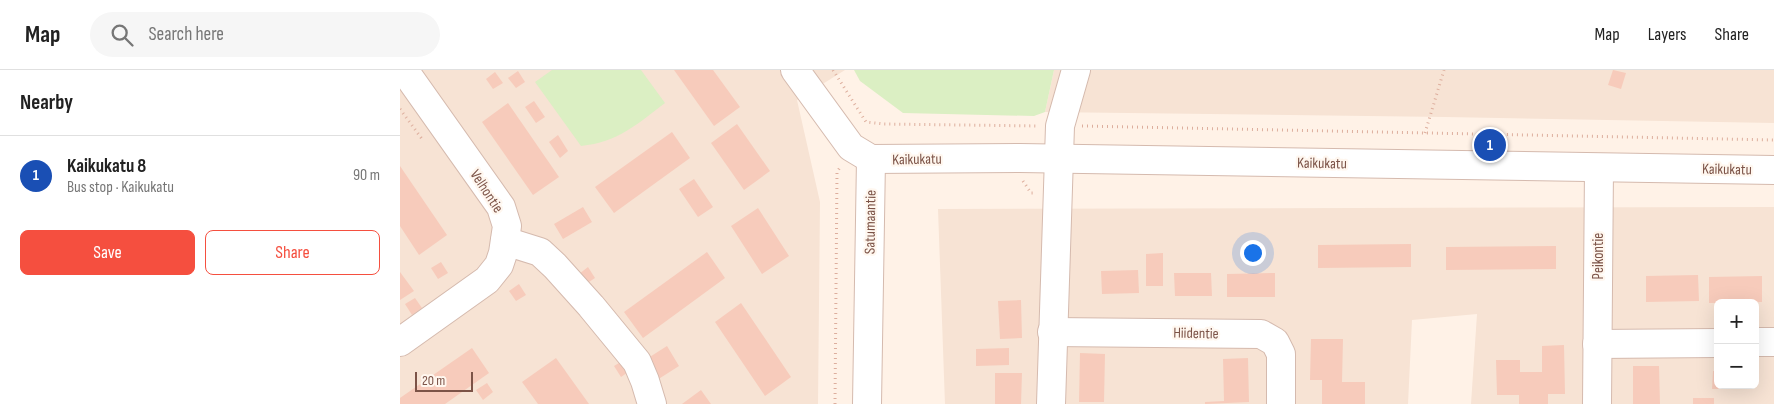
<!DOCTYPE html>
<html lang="en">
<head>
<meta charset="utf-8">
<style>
	:root { --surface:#fff; --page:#f6f6f6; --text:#222; --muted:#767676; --line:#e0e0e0; --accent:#f54f3f }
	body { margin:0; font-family:"Sofia Sans Condensed",sans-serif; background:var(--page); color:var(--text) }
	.controls { position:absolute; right:15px; bottom:15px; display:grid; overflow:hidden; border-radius:8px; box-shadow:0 5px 20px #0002 }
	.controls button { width:45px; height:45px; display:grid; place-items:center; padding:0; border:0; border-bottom:1px solid var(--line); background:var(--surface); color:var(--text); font:25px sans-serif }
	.scale { position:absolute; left:15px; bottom:12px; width:58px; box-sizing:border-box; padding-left:5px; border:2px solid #7c5347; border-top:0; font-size:14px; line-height:18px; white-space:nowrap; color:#7c5347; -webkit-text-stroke:4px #fff7ef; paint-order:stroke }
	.you { position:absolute; left:852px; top:182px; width:18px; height:18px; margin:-12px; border:4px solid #fff; border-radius:50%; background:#1a73e8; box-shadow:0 0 0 8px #1a73e833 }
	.badge { display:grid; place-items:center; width:32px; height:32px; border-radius:50%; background:var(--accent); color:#fff; font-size:16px; font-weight:700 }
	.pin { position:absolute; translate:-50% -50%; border:2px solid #fff; box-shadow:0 1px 5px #0006 }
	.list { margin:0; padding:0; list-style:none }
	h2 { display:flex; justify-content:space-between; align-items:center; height:65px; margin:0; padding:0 20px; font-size:21px }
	h2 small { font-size:16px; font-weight:400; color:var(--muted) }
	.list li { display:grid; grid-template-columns:32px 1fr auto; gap:15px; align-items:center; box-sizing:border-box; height:80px; padding:0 20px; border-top:1px solid var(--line) }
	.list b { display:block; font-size:19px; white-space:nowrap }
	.list p { margin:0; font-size:16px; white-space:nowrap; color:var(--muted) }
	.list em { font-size:16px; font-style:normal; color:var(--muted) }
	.actions { display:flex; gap:10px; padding:15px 20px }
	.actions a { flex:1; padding:11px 0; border:1px solid var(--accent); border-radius:8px; text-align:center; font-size:18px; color:var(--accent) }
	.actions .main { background:var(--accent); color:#fff }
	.icon { flex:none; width:28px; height:28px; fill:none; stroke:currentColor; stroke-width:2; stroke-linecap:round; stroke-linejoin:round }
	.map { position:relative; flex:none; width:1374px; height:334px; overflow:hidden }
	header { display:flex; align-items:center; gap:30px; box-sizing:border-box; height:70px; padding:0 25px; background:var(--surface); border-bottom:1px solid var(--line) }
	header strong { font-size:24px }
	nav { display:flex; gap:28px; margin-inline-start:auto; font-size:18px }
	.search { width:350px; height:45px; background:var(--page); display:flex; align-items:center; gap:12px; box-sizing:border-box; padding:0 18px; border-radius:28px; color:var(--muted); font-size:19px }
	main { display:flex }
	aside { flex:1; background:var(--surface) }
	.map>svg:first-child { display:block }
	.residential { fill:#f7e3d4; fill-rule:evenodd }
	.green { fill:#dbefc3 }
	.building { fill:#f7cbbb }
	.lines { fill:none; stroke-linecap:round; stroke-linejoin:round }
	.minor-casing { stroke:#d5baae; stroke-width:30 }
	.path { stroke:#ddae9d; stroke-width:3; stroke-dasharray:1 4; stroke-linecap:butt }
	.minor { stroke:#fff; stroke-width:28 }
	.labels { text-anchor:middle; stroke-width:4.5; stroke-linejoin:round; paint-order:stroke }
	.street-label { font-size:15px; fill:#7c5347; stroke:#fff7ef }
</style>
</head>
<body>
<header>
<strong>Map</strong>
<div class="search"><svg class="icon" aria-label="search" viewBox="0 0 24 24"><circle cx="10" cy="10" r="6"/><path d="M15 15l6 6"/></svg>Search here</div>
<nav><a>Map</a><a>Layers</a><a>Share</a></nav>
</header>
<main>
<aside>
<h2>Nearby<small></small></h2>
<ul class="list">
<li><span class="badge" style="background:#1a4fb4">1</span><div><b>Kaikukatu 8</b><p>Bus stop · Kaikukatu</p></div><em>90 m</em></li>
</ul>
<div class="actions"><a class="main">Save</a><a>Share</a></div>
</aside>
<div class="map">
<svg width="1374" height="334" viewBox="0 0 1374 334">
	<rect width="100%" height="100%" fill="#fff2e7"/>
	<g class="residential">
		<polygon points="0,0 445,0 397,30 420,132 418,334 0,334"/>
		<polygon points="654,0 1374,0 1374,53 1045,47 645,42"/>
		<path d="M 1374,137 L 1374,334 L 1071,334 L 1077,244 L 1012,250 L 1008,334 L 545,334 L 538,139 ZM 1318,233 L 1355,233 L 1355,315 L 1318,315 Z"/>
	</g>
	<g class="green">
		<path d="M 152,0 L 241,0 L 265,33 C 236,55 218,72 181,76 L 135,12 Z"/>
		<polygon points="454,0 654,0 645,42 634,46 503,43 460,11"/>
	</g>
	<g class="building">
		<polygon points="274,0 313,0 340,37 314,56"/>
		<polygon points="1213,0 1226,3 1221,19 1208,15"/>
		<polygon points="118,1 125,12 116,18 108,8"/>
		<polygon points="95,2 103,13 93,19 86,9"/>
		<polygon points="134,31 145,47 136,53 125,37"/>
		<polygon points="108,33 159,107 133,125 82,52"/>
		<polygon points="337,54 370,101 344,120 311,73"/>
		<polygon points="272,62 290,88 214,143 195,117"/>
		<polygon points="158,65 168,81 160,88 149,72"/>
		<polygon points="0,96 47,165 19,185 0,156"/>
		<polygon points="294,109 313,137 298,147 279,119"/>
		<polygon points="183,137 192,152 163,169 154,154"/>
		<polygon points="358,138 389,186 362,204 331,156"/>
		<polygon points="1011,174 1011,197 918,198 918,175"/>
		<polygon points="1156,176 1156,199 1046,200 1046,177"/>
		<polygon points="307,182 325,208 243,268 224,242"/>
		<polygon points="763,183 763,216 746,216 746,184"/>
		<polygon points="41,192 48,203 38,209 31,198"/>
		<polygon points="188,197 195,208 186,214 179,204"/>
		<polygon points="738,200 739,223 702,224 701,201"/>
		<polygon points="0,202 14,221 0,230"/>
		<polygon points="774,203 811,203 812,226 775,226"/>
		<polygon points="875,203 875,227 827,227 827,204"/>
		<polygon points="1298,205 1299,231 1246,232 1246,206"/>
		<polygon points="1362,206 1362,232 1309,233 1309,207"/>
		<polygon points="119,214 126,225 116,231 109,221"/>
		<polygon points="15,228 22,238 12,245 5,234"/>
		<polygon points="621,230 622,268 600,269 598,231"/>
		<polygon points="341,233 391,307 365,326 315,252"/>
		<polygon points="911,269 943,269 942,312 965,312 965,334 922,334 922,310 910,310"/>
		<polygon points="1164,275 1165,324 1148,324 1148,334 1119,334 1119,325 1097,325 1096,290 1120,290 1120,302 1142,302 1142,276"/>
		<polygon points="267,276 279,296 257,310 245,290"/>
		<polygon points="72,278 89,303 45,334 0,334 0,328"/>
		<polygon points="609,278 609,295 576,296 576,279"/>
		<polygon points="680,283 705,284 704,332 679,332"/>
		<polygon points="156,288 189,334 138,334 122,312"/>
		<polygon points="848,288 849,332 805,334 805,332 824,331 823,289"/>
		<polygon points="224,290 231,300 221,307 214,296"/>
		<polygon points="1233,296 1259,296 1260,334 1233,334"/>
		<polygon points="1313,301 1318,301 1318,315 1333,315 1333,319 1312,319"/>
		<polygon points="595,303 622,303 621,334 595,334"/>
		<polygon points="87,313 93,322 83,330 76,320"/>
		<polygon points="301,320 311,334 282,334"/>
		<rect x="1293" y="328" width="21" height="6"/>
	</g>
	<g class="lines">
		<defs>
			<g id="minor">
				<polyline points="395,0 451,77 471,89"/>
				<polyline points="471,89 620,88 1374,100"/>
				<polyline points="105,171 140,182 155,196 191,236 237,292 245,311 252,334"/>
				<polyline points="652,262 861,264 875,272 881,284 881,334"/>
				<polyline points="0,272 87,210 99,195 103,183 107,156 101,137 4,0"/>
				<polyline points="1355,272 1374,272"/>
				<polyline points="1197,274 1318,273"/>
				<polyline points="467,334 471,89"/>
				<polyline points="651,334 660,56 676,0"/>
				<polyline points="1197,334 1199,98"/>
			</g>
		</defs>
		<use href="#minor" class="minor-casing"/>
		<g class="path">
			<polyline points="433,0 466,52 484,54 639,56"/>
			<polyline points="0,39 22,69"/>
			<polyline points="682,56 1374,70"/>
			<polyline points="1025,63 1044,0"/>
			<polyline points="623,111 631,123 636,123"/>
			<polyline points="435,334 437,102 441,96"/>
		</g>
		<use href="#minor" class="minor"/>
	</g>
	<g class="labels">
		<g class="street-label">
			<text transform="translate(517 89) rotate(-1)" y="5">Kaikukatu</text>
			<text transform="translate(922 93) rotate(1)" y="5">Kaikukatu</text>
			<text transform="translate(1327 99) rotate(1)" y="5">Kaikukatu</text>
			<text transform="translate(87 121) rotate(57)" y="5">Velhontie</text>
			<text transform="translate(470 152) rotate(-89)" y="5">Satumaantie</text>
			<text transform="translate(1198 186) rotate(-90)" y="5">Peikontie</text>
			<text transform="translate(796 263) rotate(1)" y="5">Hiidentie</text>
		</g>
	</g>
</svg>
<div class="controls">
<button>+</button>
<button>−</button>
</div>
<div class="scale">20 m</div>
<div class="you"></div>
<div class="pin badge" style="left:1090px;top:75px;background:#1a4fb4">1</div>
</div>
</main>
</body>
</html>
